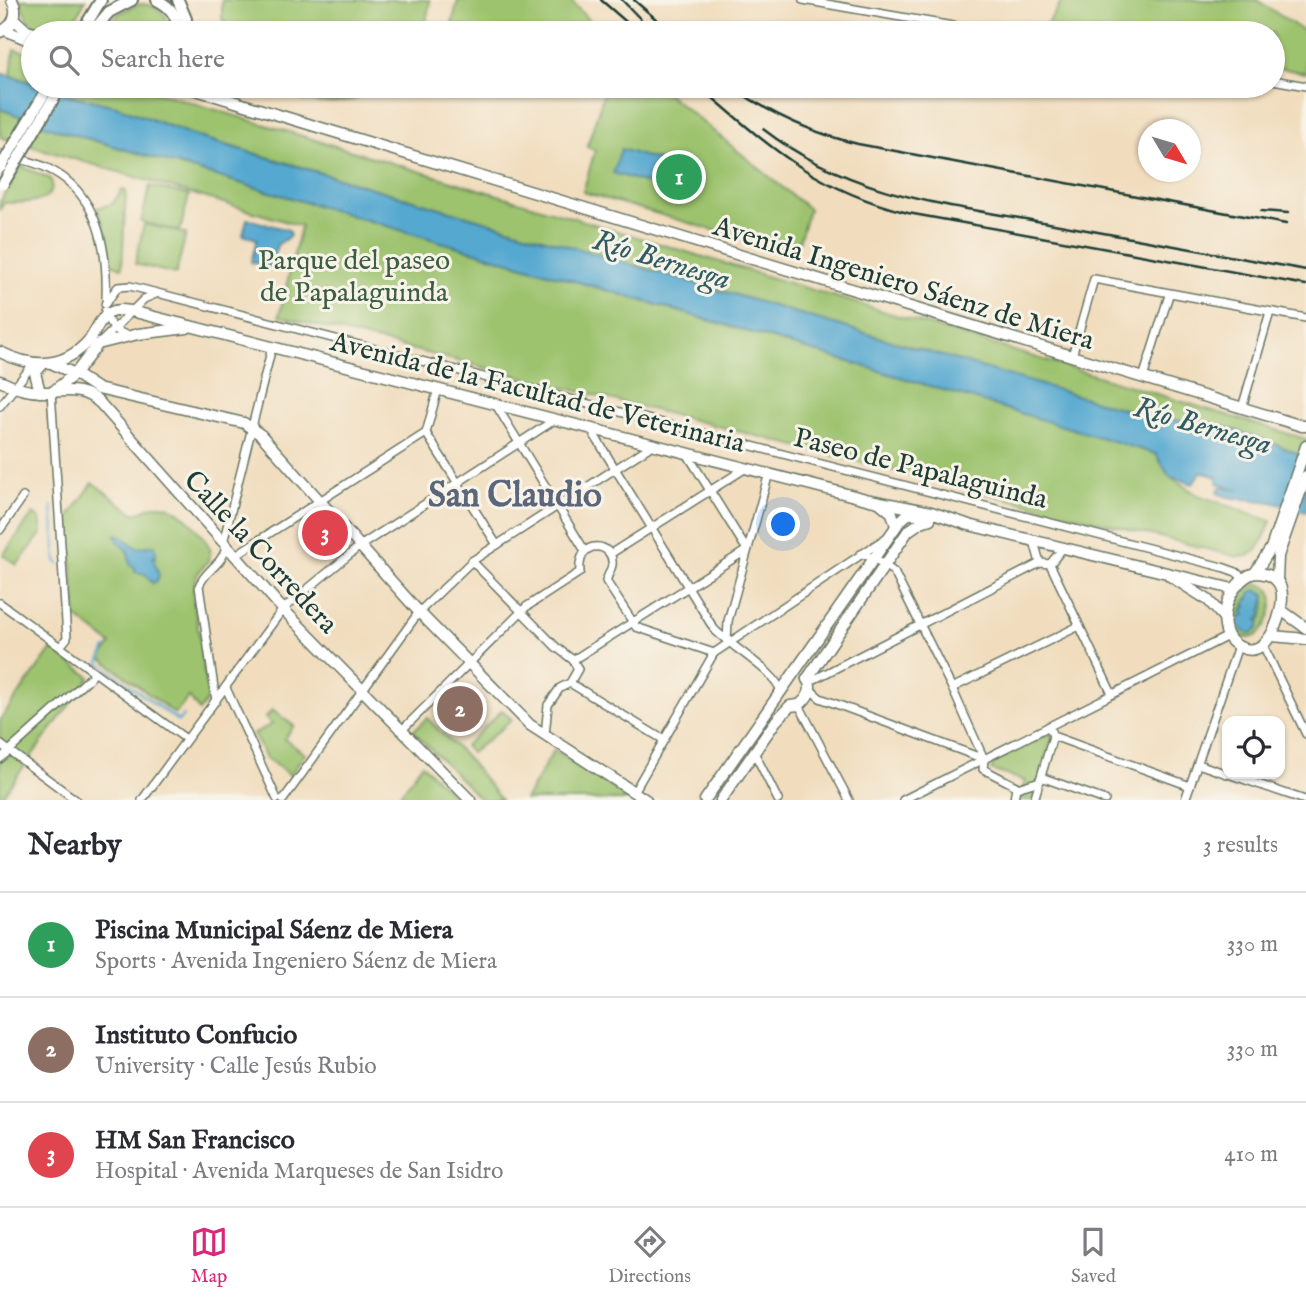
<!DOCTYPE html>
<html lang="en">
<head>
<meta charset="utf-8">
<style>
	:root { --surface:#fff; --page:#f2f2f3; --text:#2b2b33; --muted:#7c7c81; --line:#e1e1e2; --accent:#db2777 }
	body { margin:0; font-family:"IM FELL English",serif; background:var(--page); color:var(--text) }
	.controls { position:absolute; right:21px; bottom:21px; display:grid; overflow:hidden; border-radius:14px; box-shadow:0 2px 5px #0004 }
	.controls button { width:63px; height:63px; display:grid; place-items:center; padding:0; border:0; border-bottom:2px solid var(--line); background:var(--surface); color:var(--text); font:35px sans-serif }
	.compass { position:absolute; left:1138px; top:119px; width:63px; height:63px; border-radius:50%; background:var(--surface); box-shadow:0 2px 5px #0004; rotate:128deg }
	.you { position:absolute; left:784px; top:525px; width:24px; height:24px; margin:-18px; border:5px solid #fff; border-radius:50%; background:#1a73e8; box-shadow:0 0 0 10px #1a73e833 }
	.badge { display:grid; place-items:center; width:46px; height:46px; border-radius:50%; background:var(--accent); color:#fff; font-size:23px; font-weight:700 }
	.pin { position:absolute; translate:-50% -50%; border:4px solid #fff; box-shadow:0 2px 7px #0006 }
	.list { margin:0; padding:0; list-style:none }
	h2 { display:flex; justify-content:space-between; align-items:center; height:91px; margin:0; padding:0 28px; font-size:30px }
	h2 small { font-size:23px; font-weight:400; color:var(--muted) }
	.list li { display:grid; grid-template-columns:46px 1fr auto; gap:21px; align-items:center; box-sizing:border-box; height:105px; padding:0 28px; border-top:2px solid var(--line) }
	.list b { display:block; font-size:26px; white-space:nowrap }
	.list p { margin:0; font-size:23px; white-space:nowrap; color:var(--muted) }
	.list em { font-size:23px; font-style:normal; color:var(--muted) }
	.icon { flex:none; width:38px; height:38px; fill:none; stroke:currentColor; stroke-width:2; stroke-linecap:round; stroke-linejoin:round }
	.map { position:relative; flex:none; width:1306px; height:800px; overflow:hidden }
	.search { position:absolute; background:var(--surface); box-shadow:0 2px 5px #0004; left:21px; right:21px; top:21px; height:77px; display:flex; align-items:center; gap:18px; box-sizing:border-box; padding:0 24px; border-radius:38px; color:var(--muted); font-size:26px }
	.sheet { height:406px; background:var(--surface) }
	nav { display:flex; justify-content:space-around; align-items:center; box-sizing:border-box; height:98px; border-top:2px solid var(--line); background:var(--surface); font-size:19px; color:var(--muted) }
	nav a { display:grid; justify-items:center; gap:4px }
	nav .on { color:var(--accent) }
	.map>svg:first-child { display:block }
	.green { fill:#9dc36e; stroke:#5e8051; stroke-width:2; fill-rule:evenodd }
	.water { fill:#54a8d0; stroke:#3a7282; stroke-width:2 }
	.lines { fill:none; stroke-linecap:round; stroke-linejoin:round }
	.stream { stroke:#54a8d0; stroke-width:2.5 }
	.minor-casing { stroke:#687564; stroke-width:10 }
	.major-casing { stroke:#687564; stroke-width:13 }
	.highway-casing { stroke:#687564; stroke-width:14 }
	.minor { stroke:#fff; stroke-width:7 }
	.major { stroke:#fff; stroke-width:10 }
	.highway { stroke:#fff; stroke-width:10 }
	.rail { stroke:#1f3d34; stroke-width:2.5 }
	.highway-bridge-casing { stroke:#687564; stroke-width:14; stroke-linecap:butt }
	.highway-bridge { stroke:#fff; stroke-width:10 }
	.labels { text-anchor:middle; stroke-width:6; stroke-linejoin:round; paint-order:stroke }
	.park-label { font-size:28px; fill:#3e5e42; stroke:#f7f3e8 }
	.street-label { font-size:28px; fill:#1f3d34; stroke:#f7f3e8 }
	.water-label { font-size:30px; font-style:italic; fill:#2f5d63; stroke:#f7f3e8 }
	.district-label { font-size:35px; font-weight:bold; fill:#5c667b; stroke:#f7f3e8 }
</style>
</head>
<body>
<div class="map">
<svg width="1306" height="800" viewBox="0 0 1306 800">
	<rect width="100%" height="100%" fill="#f7f3e8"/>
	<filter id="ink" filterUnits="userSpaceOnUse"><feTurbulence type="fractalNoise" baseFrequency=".0143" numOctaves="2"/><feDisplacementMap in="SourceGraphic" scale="14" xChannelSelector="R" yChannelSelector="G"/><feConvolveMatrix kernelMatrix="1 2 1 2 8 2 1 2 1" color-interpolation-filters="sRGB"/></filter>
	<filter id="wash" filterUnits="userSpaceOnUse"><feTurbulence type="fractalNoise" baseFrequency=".00686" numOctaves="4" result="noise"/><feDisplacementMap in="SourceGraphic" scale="28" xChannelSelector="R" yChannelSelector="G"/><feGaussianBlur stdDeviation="1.57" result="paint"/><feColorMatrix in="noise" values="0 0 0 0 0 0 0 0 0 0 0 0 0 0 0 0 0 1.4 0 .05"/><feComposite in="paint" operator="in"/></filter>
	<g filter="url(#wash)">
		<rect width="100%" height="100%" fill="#f1ddbe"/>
		<g class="green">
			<path d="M 20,0 L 85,0 L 69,33 C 36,33 30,31 20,0 Z"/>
			<polygon points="222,0 430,0 430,1 424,33 230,33 222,18"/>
			<polygon points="458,0 570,0 601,33 480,33 452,24"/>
			<polygon points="1063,0 1257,0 1306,33 1306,73 1273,67 1273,33 1072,33 1044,29"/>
			<path d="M 141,4 C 158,5 171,15 168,33 L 99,33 C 110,18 123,9 141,4 Z"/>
			<polygon points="14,49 33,54 33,83 11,75"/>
			<polygon points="43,86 137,86 1306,439 1306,457 1270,442 1214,423 1157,419 199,137 116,106 77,97"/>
			<path d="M 268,86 L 362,86 L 357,99 C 320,107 301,103 268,86 Z"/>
			<polygon points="606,86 658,86 809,209 795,254 583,192 595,150 587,147"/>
			<path d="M 0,109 L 55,129 L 790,344 L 1156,454 L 1169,476 L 1198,495 L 1271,521 C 1264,538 1259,558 1239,557 L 279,316 L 301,226 L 0,137 Z"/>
			<path d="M 21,166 L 51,179 C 58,206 21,202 4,203 L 0,209 L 0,202 Z"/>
			<polygon points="150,186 189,195 180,231 141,222"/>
			<polygon points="122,190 126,191 122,268 111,264 107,234 97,208 112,204"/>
			<polygon points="144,224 186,234 176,274 135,264"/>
			<path d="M 93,483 L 135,514 C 143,511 153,504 161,505 C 180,506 201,532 210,548 C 212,561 204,565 197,575 C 194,580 194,587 193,593 L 208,699 L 199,711 L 189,697 L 175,714 L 101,658 L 111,644 L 76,617 L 68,518 Z"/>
			<polygon points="33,514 40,519 42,533 17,565 3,555"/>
			<path d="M 1259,584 C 1265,586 1270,588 1272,595 C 1276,608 1260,654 1236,632 C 1230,616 1240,585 1259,584 ZM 1255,590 L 1264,593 C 1270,606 1259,625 1250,634 L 1244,632 L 1240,627 C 1238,617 1246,595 1255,590 Z"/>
			<polygon points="52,649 90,677 0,799 0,720"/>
			<polygon points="272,710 294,726 284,739 305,754 290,775 266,758 253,734 272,724 265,718"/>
			<polygon points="502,710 512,720 471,753 465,746"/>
			<polygon points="427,718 468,759 501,800 481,800 413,731"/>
			<polygon points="1049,734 1053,734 1034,800 1019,800 1025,781 991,770 994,762"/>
			<polygon points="554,750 631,800 525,800"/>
			<polygon points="422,764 457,800 396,800"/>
		</g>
		<g class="water">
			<polygon points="0,73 33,83 33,86 43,86 77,97 116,106 198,137 1157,419 1213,423 1270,442 1306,457 1306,512 1272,502 1227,497 1217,493 1220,487 1239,490 1217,483 1217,477 1201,472 1193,484 1169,476 1156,454 726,325 55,129 0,109"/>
			<polygon points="621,149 676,166 669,190 613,173"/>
			<polygon points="247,219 289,230 290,236 277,245 271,267 251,262 257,239 243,235"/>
			<path d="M 118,534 L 137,548 L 155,545 L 156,557 L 153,557 L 159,575 L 157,581 L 152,583 L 145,574 L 135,572 L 135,568 L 130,564 L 128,552 C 122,546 118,543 115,535 Z"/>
			<path d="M 1255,590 L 1264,593 L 1266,602 L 1264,602 L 1265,604 L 1261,611 L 1263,613 L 1261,618 L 1258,619 L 1260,624 C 1258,631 1254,634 1246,633 L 1240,627 L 1239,621 L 1242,615 L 1245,615 L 1243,612 L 1245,607 L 1247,607 L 1246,604 L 1247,599 L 1250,599 L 1250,593 Z"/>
		</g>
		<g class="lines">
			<g class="stream">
				<polyline points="429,288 435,284"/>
				<polyline points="419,301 421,296"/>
				<polyline points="52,506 56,561 59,564"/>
				<polyline points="67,569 73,619"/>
				<polyline points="106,648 99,663 178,721 184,715"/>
			</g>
		</g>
	</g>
	<g filter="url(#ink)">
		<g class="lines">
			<defs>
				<g id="minor">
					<polyline points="803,0 993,33"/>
					<polyline points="1273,80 1306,86"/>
					<path d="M 0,154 C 15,158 33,161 47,168 C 98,192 108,249 106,299"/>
					<polyline points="105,304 118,287 130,286 1222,567 1236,572 1243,578"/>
					<path d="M 105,311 C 108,325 116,332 129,336"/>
					<polyline points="100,343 144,299 156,294"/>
					<polyline points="1072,356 1094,279 1306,318"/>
					<polyline points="1143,378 1169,295"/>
					<polyline points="51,391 67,638 63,643"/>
					<polyline points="496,405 585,551"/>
					<polyline points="0,406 34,363"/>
					<polyline points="1242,408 1270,312"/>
					<path d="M 590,428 L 714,629 C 731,647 777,672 781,692"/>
					<polyline points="426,433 497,545"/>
					<polyline points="0,530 23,497"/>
					<polyline points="1034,541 1040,563 1050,564 1063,548"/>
					<polyline points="223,543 272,347"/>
					<polyline points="610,554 746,468"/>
					<polyline points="861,554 874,558 894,572 952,688 984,759"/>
					<polyline points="234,556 426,433 438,389"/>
					<polyline points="472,561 556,647 573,660 578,669 570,683 560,688 548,705 545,735"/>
					<polyline points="1050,564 1112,694"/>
					<polyline points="0,603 186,739"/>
					<polyline points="727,643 728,621 769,473"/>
					<polyline points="1263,645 1306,734"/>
					<polyline points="573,660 747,550 686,452"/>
					<polyline points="809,682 1040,563"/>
					<polyline points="570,683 664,740"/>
					<polyline points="226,688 277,799"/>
					<polyline points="952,688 1079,626"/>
					<polyline points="811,690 820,698 984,759"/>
					<path d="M 216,701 L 199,586 C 205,570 221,566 226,548"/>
					<polyline points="799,705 849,800"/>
					<polyline points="1049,726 1053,736 1190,786"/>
					<path d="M 401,731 L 526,607 L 580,572 C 577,537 615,542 612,565 C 611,570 608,575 606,581 L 636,627 L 714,653"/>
					<polyline points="0,744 76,800"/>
					<polyline points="754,752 778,800"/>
					<polyline points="0,759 92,676"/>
					<polyline points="984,760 983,769 1016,786 1014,800"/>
					<polyline points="1198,764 1227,774"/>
					<polyline points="1228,774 1305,800"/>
					<polyline points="1041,777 1105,800"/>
					<polyline points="1017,788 1040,781"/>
					<polyline points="634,792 714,653 886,538"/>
					<polyline points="142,800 283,609 360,546 556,419"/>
					<polyline points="283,800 419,612 472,561 654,444"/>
					<polyline points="903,800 1228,636"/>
					<polyline points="1034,800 1053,736"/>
					<polyline points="1185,800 1238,646"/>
				</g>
				<g id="major">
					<polyline points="14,19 27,31 35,33"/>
					<polyline points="5,30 33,42"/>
					<path d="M 0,32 C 14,26 19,13 12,0"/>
					<polyline points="183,86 1302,426 1306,426"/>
					<path d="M 0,352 C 32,368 65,369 90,339 C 96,331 100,318 109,313 C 116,309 123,310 131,311 L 870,500 L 931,512 L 969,525 L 1233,589"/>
					<polyline points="51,363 75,374 98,389 244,423 261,435 419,612 530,725 646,800"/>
					<path d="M 0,381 C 14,388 27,392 43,392 C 65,392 81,386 100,403 L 279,605 L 470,800"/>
					<polyline points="56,389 75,374 98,344 138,334 187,328"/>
					<polyline points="40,392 35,373 43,364"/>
					<polyline points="880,503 892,513 896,526"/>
					<path d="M 1255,573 C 1286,573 1285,597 1278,619 C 1272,638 1258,660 1235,644 C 1212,627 1230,579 1255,573 Z"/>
					<polyline points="1255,573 1271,548 1306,446"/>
					<polyline points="1170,576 1208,600 1225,619"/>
					<polyline points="1277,581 1278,556 1306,476"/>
					<polyline points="1281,610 1306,628"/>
					<polyline points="1272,636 1306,639"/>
					<polyline points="807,679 908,531 921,522 930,519"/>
					<polyline points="705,800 900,521 908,514 921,514"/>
					<path d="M 721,800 L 776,721 L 790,706 L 799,705 C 808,698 814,689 807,679"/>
				</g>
				<g id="highway">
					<path d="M 157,0 C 171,7 179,17 177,33"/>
					<polyline points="178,0 186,19 187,33"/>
					<polyline points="94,30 109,12 132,0"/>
					<polyline points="81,33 101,0"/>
				</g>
			</defs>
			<use href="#minor" class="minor-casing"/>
			<use href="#major" class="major-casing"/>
			<use href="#highway" class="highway-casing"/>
			<use href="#minor" class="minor"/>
			<use href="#major" class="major"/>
			<use href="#highway" class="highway"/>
			<g class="rail">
				<polyline points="601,0 639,33"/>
				<polyline points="622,0 654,33"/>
				<polyline points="634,0 672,33"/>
				<path d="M 699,86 C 770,147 814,189 908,213 L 1306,285"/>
				<path d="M 730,86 C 769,113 812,133 858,144 L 1286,224"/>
				<path d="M 763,129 C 851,197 948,205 1054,224 C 1138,239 1222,255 1306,270"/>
				<polyline points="1261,211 1288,213"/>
			</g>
			<defs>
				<g id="highway-bridge">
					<polyline points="0,168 49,86"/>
					<polyline points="3,184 61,86"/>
				</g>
			</defs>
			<use href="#highway-bridge" class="highway-bridge-casing"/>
			<use href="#highway-bridge" class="highway-bridge"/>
		</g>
	</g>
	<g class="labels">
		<g class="park-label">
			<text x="354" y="269">Parque del paseo<tspan x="354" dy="32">de Papalaguinda</tspan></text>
		</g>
		<g class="street-label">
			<text transform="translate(904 282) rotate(17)" y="10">Avenida Ingeniero Sáenz de Miera</text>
			<text transform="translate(538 391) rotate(14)" y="10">Avenida de la Facultad de Veterinaria</text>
			<text transform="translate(921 467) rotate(14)" y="10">Paseo de Papalaguinda</text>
			<text transform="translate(262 551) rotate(47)" y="10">Calle la Corredera</text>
		</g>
		<g class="water-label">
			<text transform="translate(662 259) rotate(17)" y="10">Río Bernesga</text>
			<text transform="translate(1203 425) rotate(16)" y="10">Río Bernesga</text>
		</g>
		<g class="district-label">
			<text x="515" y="506">San Claudio</text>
		</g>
	</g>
</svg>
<div class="controls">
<button><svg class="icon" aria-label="locate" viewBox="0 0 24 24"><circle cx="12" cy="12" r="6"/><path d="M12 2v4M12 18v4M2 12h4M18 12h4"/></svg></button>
</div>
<svg class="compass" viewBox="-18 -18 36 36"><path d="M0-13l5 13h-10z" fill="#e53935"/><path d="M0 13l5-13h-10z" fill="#7c7c81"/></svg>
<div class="you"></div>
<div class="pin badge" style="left:679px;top:177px;background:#2e9e5b">1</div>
<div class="pin badge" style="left:460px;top:709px;background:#8d6e63">2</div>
<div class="pin badge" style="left:325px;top:533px;background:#e0444e">3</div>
<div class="search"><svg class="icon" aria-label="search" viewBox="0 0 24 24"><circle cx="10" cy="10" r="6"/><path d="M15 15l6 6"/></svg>Search here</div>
</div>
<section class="sheet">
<h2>Nearby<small>3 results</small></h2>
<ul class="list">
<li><span class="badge" style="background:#2e9e5b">1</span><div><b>Piscina Municipal Sáenz de Miera</b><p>Sports · Avenida Ingeniero Sáenz de Miera</p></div><em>330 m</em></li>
<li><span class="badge" style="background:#8d6e63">2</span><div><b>Instituto Confucio</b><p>University · Calle Jesús Rubio</p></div><em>330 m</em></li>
<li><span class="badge" style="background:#e0444e">3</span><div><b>HM San Francisco</b><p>Hospital · Avenida Marqueses de San Isidro</p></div><em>410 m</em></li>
</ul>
</section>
<nav>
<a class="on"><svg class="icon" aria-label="map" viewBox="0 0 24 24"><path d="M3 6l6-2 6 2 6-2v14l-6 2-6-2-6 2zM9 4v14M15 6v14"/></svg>Map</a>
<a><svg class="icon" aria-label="directions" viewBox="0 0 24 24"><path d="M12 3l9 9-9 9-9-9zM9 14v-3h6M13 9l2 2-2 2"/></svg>Directions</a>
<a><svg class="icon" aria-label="saved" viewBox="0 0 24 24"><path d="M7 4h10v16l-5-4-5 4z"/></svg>Saved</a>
</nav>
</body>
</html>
